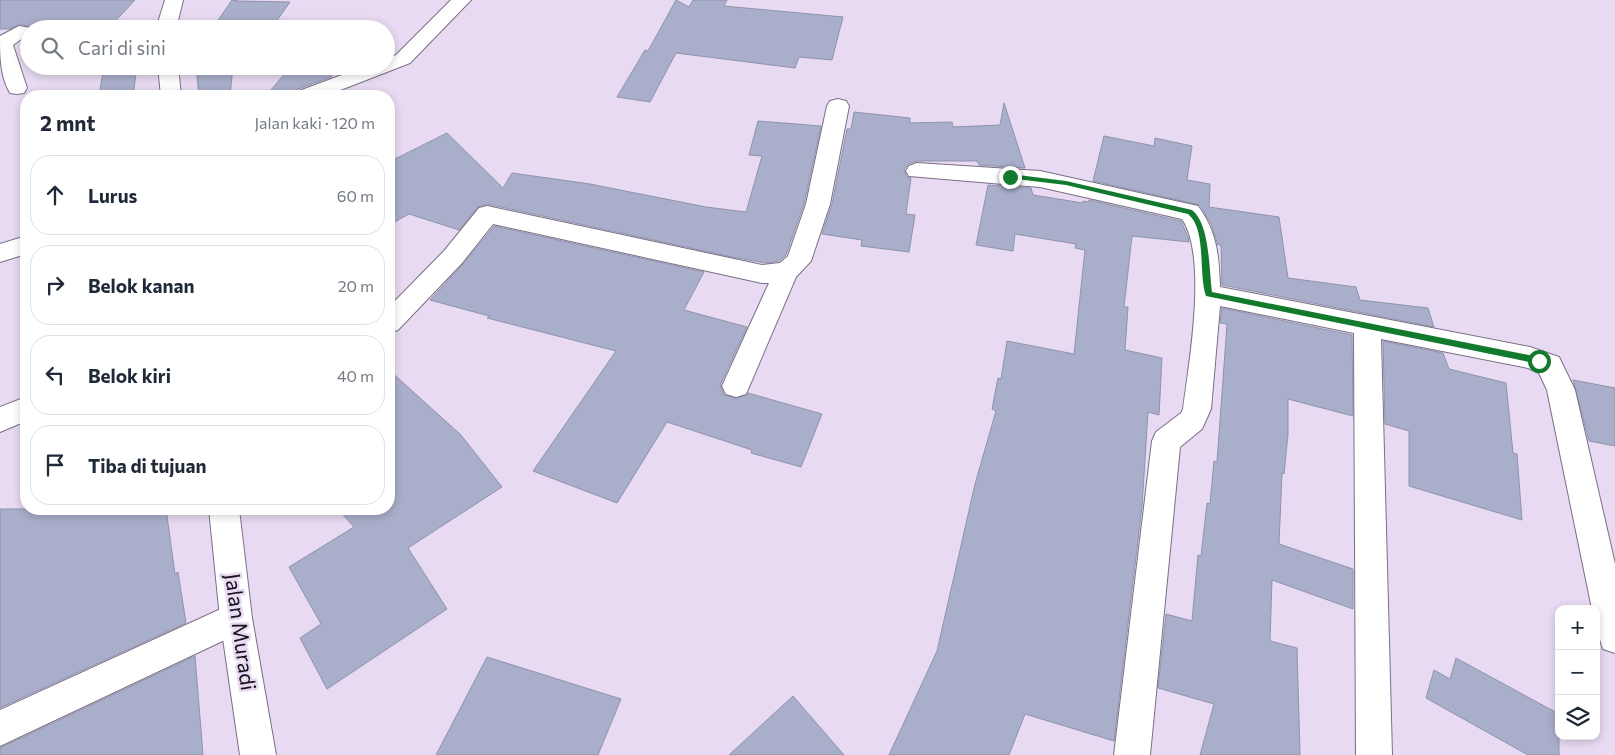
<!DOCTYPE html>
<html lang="id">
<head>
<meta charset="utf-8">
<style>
	:root { --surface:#fff; --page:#f6f6f7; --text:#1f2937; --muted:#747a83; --line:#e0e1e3 }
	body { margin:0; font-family:Commissioner,sans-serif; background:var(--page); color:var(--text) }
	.controls { position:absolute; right:15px; bottom:15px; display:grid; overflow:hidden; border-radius:10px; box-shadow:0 2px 8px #0003 }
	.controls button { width:45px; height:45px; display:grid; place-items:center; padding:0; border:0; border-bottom:1px solid var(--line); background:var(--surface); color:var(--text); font:25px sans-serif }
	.stop { position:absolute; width:15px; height:15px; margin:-11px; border:4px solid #117a2d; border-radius:50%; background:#fff }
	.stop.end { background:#117a2d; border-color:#fff; box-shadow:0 1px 5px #0008 }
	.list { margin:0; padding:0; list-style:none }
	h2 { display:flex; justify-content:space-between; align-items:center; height:65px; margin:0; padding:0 20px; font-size:21px }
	h2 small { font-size:16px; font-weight:400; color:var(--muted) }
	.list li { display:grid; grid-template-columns:32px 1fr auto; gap:15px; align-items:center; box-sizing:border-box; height:80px; margin:0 10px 10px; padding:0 10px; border:1px solid var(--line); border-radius:20px }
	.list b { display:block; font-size:19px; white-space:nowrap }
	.list em { font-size:16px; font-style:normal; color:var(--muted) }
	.icon { flex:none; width:28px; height:28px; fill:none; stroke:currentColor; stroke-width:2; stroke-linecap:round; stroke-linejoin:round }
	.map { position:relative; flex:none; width:1615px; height:755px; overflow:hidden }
	.search { position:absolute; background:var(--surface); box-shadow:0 2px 8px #0003; left:20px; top:20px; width:375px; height:55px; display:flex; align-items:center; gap:12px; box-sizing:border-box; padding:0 18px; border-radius:28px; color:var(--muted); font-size:19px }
	.panel { position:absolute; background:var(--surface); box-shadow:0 2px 8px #0003; left:20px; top:90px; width:375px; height:425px; border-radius:20px }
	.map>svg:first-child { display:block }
	.building { fill:#a9aeca; stroke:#8f93ab }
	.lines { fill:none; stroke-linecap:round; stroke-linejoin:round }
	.minor-casing { stroke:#7b6f85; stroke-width:2 }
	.trunk-casing { stroke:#7b6f85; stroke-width:2 }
	.minor { fill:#fff; fill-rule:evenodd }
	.trunk { fill:#fff; fill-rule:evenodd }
	.route { fill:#117a2d }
	.labels { text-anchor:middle; stroke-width:5; stroke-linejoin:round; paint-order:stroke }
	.near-street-label { font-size:21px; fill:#16111a; stroke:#e7daf2 }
</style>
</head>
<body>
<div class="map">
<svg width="1615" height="755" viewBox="0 0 1615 755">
	<rect width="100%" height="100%" fill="#e7daf2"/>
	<g class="building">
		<polygon points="0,0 135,0 108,29 39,29 19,24 10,29 0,29"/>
		<polygon points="232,0 239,1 290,2 271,29 212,29"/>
		<polygon points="676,0 689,7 693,0 727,0 724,6 843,17 832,60 799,57 795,68 676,53 650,102 617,97 645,50 648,51"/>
		<polygon points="104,66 137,66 133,96 99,96"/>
		<polygon points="196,66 233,66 230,96 199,96"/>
		<polygon points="291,66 340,66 331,77 298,89 293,96 266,96"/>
		<polygon points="1004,103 1025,168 979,165 977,161 917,161 908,164 904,170 907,177 911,178 906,214 915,215 909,252 861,246 862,240 822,234 832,204 847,129 851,129 854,112 910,118 910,123 952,122 953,127 1000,125"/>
		<polygon points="758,121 821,126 804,204 786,255 779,261 766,263 732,257 487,204 478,207 459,230 409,214 389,225 389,162 447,133 503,188 512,173 590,184 706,207 746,212 762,156 749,155"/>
		<polygon points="1104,136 1154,146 1155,138 1192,146 1187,180 1210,184 1209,207 1279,217 1288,278 1356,287 1360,300 1428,308 1434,327 1222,285 1221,245 1218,245 1211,224 1200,205 1093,181"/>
		<polygon points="988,185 1031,188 1033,195 1083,203 1083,201 1088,202 1089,200 1181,221 1188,237 1189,242 1132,236 1124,307 1128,307 1125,350 1162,358 1159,415 1148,412 1142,506 1114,741 1025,714 1009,755 889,755 937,651 975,484 996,411 992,409 998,378 1001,379 1007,341 1074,354 1085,250 1075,248 1076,244 1015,234 1013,251 976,245"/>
		<polygon points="494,226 704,272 684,310 747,327 720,385 724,395 737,399 748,393 822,414 801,467 751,453 752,450 667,422 617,503 533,471 616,351 487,318 489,316 430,300 463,264"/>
		<polygon points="1222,308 1352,335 1353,416 1288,399 1288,434 1284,474 1282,473 1279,544 1353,569 1353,609 1272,580 1270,641 1297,648 1300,755 1200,755 1214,704 1158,688 1166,614 1192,621 1198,555 1201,556 1207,503 1210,504 1214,461 1217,462 1227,324 1220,323"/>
		<polygon points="1383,341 1443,353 1449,369 1506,383 1513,453 1517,454 1522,520 1409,486 1409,431 1385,424"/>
		<polygon points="389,370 461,435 502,487 408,548 447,609 327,689 300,638 321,624 289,567 354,527 338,509 389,509"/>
		<polygon points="1573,380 1615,388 1615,446 1589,441"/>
		<polygon points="0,509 166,509 175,574 178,572 186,623 0,708"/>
		<polygon points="195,656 203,755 0,755 0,748"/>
		<polygon points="487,657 621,699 598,755 436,755"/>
		<polygon points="1456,658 1559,714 1559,755 1528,755 1426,698 1434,670 1450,679"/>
		<polygon points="793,696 844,755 729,755"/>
	</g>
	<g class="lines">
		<defs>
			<g id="minor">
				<polygon points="451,0 471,0 410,63 325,96 295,96 299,91 366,66 386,66 386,59 396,55"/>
				<path d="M 19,26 L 37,29 L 29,29 L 29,38 L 23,38 L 13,45 L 27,88 L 24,93 L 17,94 L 10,93 C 0,76 0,55 0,36 Z"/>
				<polygon points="838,99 846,101 849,106 830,204 811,261 796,277 746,394 736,397 726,394 722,386 769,283 762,283 493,224 462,263 398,330 389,333 389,307 444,251 479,208 487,206 762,265 780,263 788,256 806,204 827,106 830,101"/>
				<path d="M 917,163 L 1040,171 L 1198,206 C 1217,232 1219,255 1220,287 L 1530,347 L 1559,357 L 1575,390 L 1615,564 L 1615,653 L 1603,649 L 1596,627 L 1596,609 L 1592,609 L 1547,390 L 1539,373 L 1528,368 L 1381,339 L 1392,755 L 1356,755 L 1354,333 L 1220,306 L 1211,409 L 1202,429 L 1180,447 L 1150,755 L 1114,755 L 1152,441 L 1156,432 L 1181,413 L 1183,409 C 1189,363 1208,257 1182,219 L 1040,187 L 909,176 L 906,171 L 909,166 Z"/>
				<polygon points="26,236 26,254 0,262 0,244"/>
				<polygon points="26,397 26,421 0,432 0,407"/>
				<polygon points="236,602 248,607 252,618 248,629 0,746 0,710"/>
			</g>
			<g id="trunk">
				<polygon points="165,0 183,0 176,29 156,29"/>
				<polygon points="158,66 178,66 181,96 161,96"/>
				<polygon points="209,509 239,509 252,618 276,755 240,755 220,618"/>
			</g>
		</defs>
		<use href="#minor" class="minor-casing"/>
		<use href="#trunk" class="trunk-casing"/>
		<use href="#minor" class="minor"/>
		<use href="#trunk" class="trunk"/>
	</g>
	<path class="route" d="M 1010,174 L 1066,181 L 1192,210 C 1210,224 1209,270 1212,292 L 1539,357 L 1543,361 L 1539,364 L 1206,296 C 1198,274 1207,229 1188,214 L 1066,185 L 1007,178 Z"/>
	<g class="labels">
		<g class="near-street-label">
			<text transform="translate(240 632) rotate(82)" y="7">Jalan Muradi</text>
		</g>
	</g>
</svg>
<div class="controls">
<button>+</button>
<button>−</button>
<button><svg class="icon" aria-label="layers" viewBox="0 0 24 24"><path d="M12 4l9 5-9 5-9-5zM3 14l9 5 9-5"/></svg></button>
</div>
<div class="stop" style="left:1539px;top:361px"></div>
<div class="stop end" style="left:1010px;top:177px"></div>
<div class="search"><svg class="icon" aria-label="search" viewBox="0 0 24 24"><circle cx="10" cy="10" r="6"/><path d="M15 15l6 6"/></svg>Cari di sini</div>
<section class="panel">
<h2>2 mnt<small>Jalan kaki · 120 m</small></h2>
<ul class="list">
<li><svg class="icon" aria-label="ahead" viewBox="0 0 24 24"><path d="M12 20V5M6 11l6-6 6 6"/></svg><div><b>Lurus</b></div><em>60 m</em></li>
<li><svg class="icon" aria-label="right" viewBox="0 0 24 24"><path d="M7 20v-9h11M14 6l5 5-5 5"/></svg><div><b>Belok kanan</b></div><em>20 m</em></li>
<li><svg class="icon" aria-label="left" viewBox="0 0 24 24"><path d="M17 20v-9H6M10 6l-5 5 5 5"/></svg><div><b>Belok kiri</b></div><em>40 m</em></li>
<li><svg class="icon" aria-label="arrive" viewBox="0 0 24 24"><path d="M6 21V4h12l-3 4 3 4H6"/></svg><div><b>Tiba di tujuan</b></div></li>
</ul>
</section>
</div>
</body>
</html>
